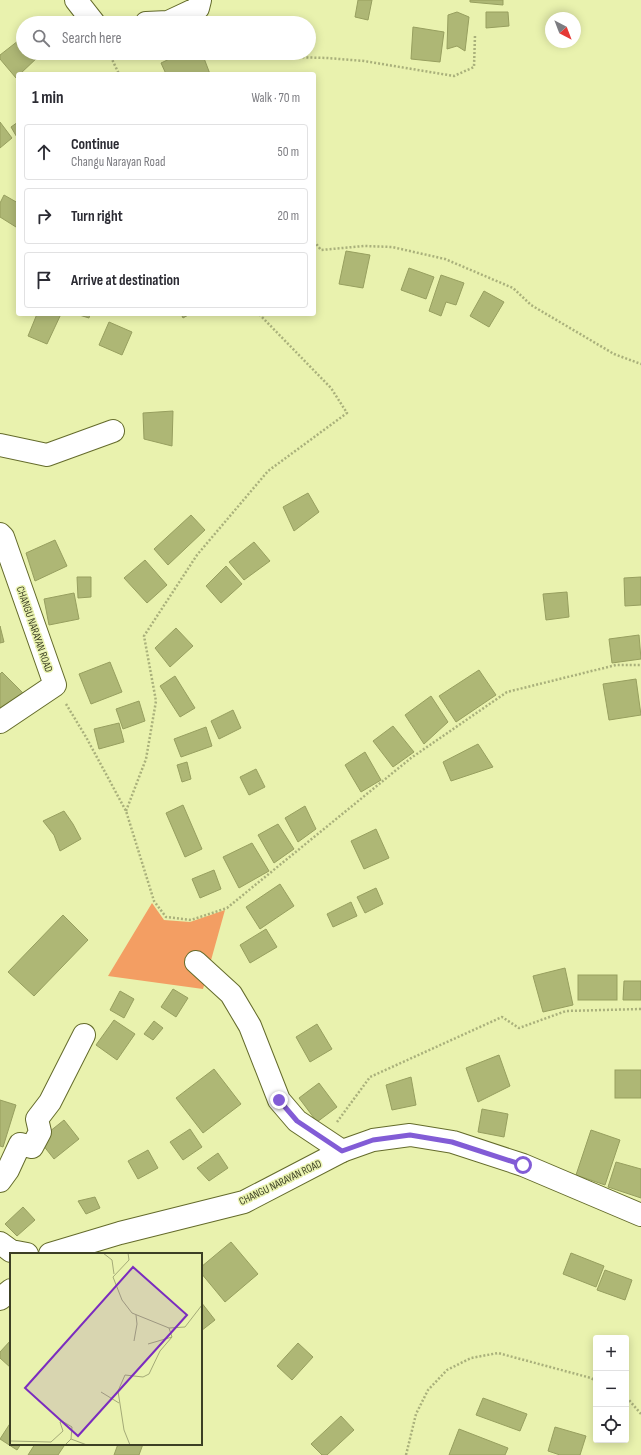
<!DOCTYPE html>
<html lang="en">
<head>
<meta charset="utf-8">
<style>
	:root { --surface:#fff; --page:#f7f7f7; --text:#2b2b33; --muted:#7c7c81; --line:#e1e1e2 }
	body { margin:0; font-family:"Sofia Sans Condensed",sans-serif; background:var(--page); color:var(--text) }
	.controls { position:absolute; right:12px; bottom:12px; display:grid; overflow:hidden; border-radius:4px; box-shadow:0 2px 10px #0003 }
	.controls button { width:36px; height:36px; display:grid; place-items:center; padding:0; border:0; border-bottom:1px solid var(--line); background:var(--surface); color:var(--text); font:20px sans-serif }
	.compass { position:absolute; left:545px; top:12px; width:36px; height:36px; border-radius:50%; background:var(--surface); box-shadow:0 2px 10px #0003; rotate:138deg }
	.stop { position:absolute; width:12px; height:12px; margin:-9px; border:3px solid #825cd6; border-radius:50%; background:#fff }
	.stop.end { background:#825cd6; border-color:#fff; box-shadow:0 1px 4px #0008 }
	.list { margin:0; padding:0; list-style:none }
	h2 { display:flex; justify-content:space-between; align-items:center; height:52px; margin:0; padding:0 16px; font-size:17px }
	h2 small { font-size:13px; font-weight:400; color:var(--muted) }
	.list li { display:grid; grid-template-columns:26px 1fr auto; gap:12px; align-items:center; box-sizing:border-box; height:56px; margin:0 8px 8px; padding:0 8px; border:1px solid var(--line); border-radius:4px }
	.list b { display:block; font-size:15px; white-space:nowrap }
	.list p { margin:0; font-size:13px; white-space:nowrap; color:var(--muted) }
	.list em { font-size:13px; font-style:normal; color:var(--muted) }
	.icon { flex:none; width:22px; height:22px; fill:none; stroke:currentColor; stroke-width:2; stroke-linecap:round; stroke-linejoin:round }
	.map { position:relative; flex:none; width:641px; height:1455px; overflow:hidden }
	.search { position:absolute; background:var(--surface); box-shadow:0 2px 10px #0003; left:16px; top:16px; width:300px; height:44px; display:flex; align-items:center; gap:10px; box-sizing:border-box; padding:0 14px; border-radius:22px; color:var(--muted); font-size:15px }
	.panel { position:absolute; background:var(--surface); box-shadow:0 2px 10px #0003; left:16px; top:72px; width:300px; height:244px; border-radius:4px }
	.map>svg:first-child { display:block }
	.forest { fill:#f39e63 }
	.building { fill:#aeb775; stroke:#979f5f }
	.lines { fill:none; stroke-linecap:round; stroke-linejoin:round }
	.minor-casing { stroke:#646b2b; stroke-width:24 }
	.tertiary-casing { stroke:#646b2b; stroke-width:24 }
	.secondary-casing { stroke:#646b2b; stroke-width:24 }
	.path { stroke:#a9b07b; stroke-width:2.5; stroke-dasharray:2 2; stroke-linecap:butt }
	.minor { stroke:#fff; stroke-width:22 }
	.tertiary { stroke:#fff; stroke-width:22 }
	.secondary { stroke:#fff; stroke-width:22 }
	.route { stroke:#825cd6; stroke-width:5 }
	.labels { text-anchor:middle; stroke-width:3; stroke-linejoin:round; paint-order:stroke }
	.street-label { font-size:11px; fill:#3c3f24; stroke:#e9f2ae }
	.inset-road { fill:none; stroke:#a4aa77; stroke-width:1 }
	.view { fill:#7b2cbf; fill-opacity:0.15; stroke:#7b2cbf; stroke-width:2 }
	.inset-edge { fill:none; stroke:#3c3f24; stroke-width:2 }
</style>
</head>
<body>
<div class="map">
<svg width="641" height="1455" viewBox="0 0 641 1455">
	<rect width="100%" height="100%" fill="#e9f2ae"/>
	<polygon class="forest" points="152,903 164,920 190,922 225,910 203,989 108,976"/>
	<g class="building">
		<polygon points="358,0 372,0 368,20 355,17"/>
		<polygon points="470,0 503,0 503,5 470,2"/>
		<polygon points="457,12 469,17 465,51 457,46 447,49 448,15"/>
		<polygon points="486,12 508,12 509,26 486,28"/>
		<polygon points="413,27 444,32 440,62 411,59"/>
		<polygon points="23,37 23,53 36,53 39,56 20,74 18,74 16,78 0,59 0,55"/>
		<polygon points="182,53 202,53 210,74 166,74 161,63"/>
		<polygon points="0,122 12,138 0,148"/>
		<polygon points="18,122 18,139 11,127"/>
		<polygon points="4,195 18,203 18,223 16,227 0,217 0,203"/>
		<polygon points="346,251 370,255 363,288 339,284"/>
		<polygon points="409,268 434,277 426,299 401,290"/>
		<polygon points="441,275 464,283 456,305 446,302 441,316 429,311"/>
		<polygon points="484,291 504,302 489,327 470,316"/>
		<polygon points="37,314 61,314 47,344 28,336"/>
		<polygon points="76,314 90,314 89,318"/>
		<polygon points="181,314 190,314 183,318"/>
		<polygon points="109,322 132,332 122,355 99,345"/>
		<polygon points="173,411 172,446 144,439 143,413"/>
		<polygon points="308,493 319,512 294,531 283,507"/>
		<polygon points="191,515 205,530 168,565 154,549"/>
		<polygon points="55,540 67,566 35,581 26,553"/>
		<polygon points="254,542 270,561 244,580 229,562"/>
		<polygon points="145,560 167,585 147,603 124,578"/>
		<polygon points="226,566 242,584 221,603 206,586"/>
		<polygon points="77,577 91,577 91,597 78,598"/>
		<polygon points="641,577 641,605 625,606 624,578"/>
		<polygon points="567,592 569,617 546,620 543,594"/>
		<polygon points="74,593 79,619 49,625 44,599"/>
		<polygon points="0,626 4,642 0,643"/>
		<polygon points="176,628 193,646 170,667 155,648"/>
		<polygon points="639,635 641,659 612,663 609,639"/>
		<polygon points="110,662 122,692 91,704 79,674"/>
		<polygon points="479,670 496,695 456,722 439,696"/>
		<polygon points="2,672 24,694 0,710 0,674"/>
		<polygon points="175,676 195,708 180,717 160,686"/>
		<polygon points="636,679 641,715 609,720 603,684"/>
		<polygon points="431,696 448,722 424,744 405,715"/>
		<polygon points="139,701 145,721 123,729 116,709"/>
		<polygon points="233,710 241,728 219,739 211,721"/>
		<polygon points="119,723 124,742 99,749 94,729"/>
		<polygon points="393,726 414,752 393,767 373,741"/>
		<polygon points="206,727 212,746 181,757 174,739"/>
		<polygon points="478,744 493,767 451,781 443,762"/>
		<polygon points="365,752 381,780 361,792 345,765"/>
		<polygon points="187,762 191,779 182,782 177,765"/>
		<polygon points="256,769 265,787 249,795 240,777"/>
		<polygon points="183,805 202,849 185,857 166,813"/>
		<polygon points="305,806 316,829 298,842 285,818"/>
		<polygon points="64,811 73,824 81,839 60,851 54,835 43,821"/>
		<polygon points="278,824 294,849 274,863 258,835"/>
		<polygon points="376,829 389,858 364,869 351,841"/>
		<polygon points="252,843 269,871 239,888 223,857"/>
		<polygon points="214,870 221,889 200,898 192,879"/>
		<polygon points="280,884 294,906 260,929 246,907"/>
		<polygon points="376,888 383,904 365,913 357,897"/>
		<polygon points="351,902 357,916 333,927 327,914"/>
		<polygon points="63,915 88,940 34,996 8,972"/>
		<polygon points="266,929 277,947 250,963 240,945"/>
		<polygon points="565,968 573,1005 543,1012 533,976"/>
		<rect x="578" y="975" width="39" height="25"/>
		<polygon points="624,981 641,981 641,1000 623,1000"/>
		<polygon points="173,989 188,998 176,1017 161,1007"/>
		<polygon points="120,991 134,999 124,1018 110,1010"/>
		<polygon points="114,1020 135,1034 117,1060 96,1045"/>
		<polygon points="154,1021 163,1028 153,1040 144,1034"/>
		<polygon points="317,1024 332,1049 310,1062 296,1037"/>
		<polygon points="499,1055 510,1086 478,1102 466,1068"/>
		<polygon points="214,1069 241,1104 203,1133 176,1098"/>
		<rect x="615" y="1070" width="26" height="28"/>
		<polygon points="411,1077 416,1105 392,1110 386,1085"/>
		<polygon points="319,1083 337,1107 317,1122 299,1098"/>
		<polygon points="0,1100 16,1105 3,1147 0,1146"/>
		<polygon points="482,1109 508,1114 504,1137 478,1132"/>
		<polygon points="64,1120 79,1139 54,1159 39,1140"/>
		<polygon points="190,1129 202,1147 183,1160 170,1142"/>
		<polygon points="591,1130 620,1140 605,1185 576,1175"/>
		<polygon points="148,1150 158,1168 138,1179 128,1161"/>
		<polygon points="218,1153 228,1168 209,1181 197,1168"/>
		<polygon points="616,1162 641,1169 641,1198 608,1187"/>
		<polygon points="95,1197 100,1208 86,1214 78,1201"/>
		<polygon points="23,1207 35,1220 17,1236 5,1224"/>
		<polygon points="231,1242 258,1274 225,1302 201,1273 201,1267"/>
		<polygon points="571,1253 604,1266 596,1287 563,1274"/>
		<polygon points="605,1270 632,1280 625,1300 597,1290"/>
		<polygon points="201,1302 215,1320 201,1331"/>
		<polygon points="11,1340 11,1368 0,1358 0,1352"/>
		<polygon points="298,1343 313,1357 292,1380 277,1366"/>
		<polygon points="483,1398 527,1414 520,1431 476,1415"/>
		<polygon points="341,1416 354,1430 327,1455 322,1455 311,1444"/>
		<polygon points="11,1422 11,1444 21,1444 17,1450 0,1439"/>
		<polygon points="555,1427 586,1436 580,1455 560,1455 548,1451"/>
		<polygon points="459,1429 508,1448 505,1455 449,1455"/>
		<polygon points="35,1444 62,1444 64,1446 58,1455 28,1455"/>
		<polygon points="118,1444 143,1444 139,1455 114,1455"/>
	</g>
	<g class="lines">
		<defs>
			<g id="minor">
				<polyline points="76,0 94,23"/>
				<polyline points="146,23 168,22 198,8 200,0"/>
				<polyline points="0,445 47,455 113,431"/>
				<polyline points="196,962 231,994 250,1026 279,1100 297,1121 342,1151"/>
				<polyline points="0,1181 8,1170 20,1144 32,1147 40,1132 37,1119 50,1102 84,1035"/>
			</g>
			<polyline id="tertiary" points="0,1299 11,1290"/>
			<g id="secondary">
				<polyline points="0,534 3,537 55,685 0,722"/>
				<polyline points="0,1243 11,1251 27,1254"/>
				<polyline points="50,1254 120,1233 244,1202 342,1151 373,1140 410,1135 453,1142 523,1165 641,1215"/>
			</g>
		</defs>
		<use href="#minor" class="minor-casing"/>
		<use href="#tertiary" class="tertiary-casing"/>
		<use href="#secondary" class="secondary-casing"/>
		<g class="path">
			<polyline points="218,18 222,23"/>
			<polyline points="109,53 119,74"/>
			<polyline points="279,53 292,57 327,58 364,61 454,76 474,67 475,35"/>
			<polyline points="314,241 321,250 364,246 392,247 445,259 513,288 531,305 614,354 641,364"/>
			<polyline points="66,704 86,737 126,811 154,901 166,917 191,920 227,908 411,758 507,692 616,665 641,665"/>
			<polyline points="126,811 146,759 156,701 144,636 197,555 268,471 347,413 331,388 259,314"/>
			<polyline points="337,1122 370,1077 502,1017 519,1028 566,1011 641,1009"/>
			<polyline points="626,1398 629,1400 641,1414"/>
			<polyline points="406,1455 416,1414 428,1390 447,1370 471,1358 498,1353 591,1378 596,1381"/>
		</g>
		<use href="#minor" class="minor"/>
		<use href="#tertiary" class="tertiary"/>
		<use href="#secondary" class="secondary"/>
	</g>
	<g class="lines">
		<polyline class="route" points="279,1100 297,1121 342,1151 373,1140 410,1135 452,1142 523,1165"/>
	</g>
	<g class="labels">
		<g class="street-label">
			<text transform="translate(35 629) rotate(71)" y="4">CHANGU NARAYAN ROAD</text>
			<text transform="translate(280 1182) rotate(-26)" y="4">CHANGU NARAYAN ROAD</text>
		</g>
	</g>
	<g transform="translate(10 1253)">
		<rect width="192" height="192" fill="#e9f2ae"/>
		<path class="inset-road" d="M 93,0 L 102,7 L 104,21M 118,0 L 119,7 L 103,24 L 112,47 L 122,60 L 159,75 L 162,84 L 150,98 L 139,121 L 133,124 L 115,122 L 108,138 L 114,177 L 120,192M 159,75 L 175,74 L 192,52M 124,88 L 127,71 L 126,62M 138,91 L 162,84M 91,139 L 109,150M 61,186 L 77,192M 0,188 L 41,189 L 53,178 L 50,169 L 52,168 L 62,174 L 61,186 L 55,192"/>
		<path class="view" d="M 123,14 L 177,62 L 68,183 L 15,135 Z"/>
		<rect width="192" height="192" class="inset-edge"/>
	</g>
</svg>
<div class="controls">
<button>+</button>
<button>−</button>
<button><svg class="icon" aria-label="locate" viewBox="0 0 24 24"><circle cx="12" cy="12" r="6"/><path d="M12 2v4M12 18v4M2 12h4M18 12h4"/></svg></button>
</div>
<svg class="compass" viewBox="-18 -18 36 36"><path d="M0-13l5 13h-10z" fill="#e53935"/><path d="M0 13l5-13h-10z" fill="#7c7c81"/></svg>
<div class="stop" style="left:523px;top:1165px"></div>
<div class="stop end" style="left:279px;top:1100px"></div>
<div class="search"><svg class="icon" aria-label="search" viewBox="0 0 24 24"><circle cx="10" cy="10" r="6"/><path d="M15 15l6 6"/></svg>Search here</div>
<section class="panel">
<h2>1 min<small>Walk · 70 m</small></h2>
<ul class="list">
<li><svg class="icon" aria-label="ahead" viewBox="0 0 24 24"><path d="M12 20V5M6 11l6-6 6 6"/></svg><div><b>Continue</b><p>Changu Narayan Road</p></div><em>50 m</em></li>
<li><svg class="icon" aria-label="right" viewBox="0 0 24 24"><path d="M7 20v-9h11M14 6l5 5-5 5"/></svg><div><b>Turn right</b></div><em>20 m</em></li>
<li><svg class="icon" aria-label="arrive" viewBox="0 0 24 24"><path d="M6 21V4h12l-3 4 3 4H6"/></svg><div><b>Arrive at destination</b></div></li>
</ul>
</section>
</div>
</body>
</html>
